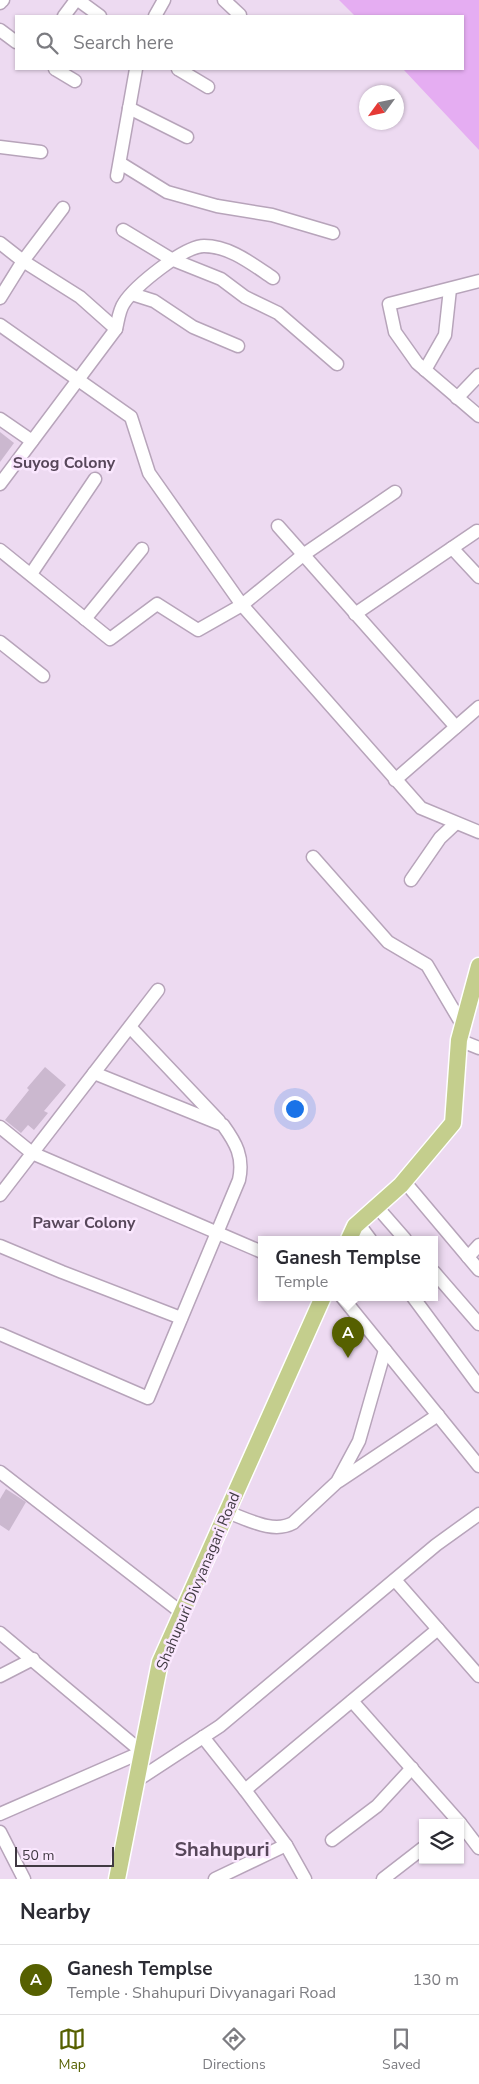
<!DOCTYPE html>
<html lang="en">
<head>
<meta charset="utf-8">
<style>
	:root { --surface:#fff; --page:#f7f7f7; --text:#2b2b33; --muted:#7c7c81; --line:#e1e1e2; --accent:#566000 }
	body { margin:0; font-family:"Nunito Sans",sans-serif; background:var(--page); color:var(--text) }
	.controls { position:absolute; right:15px; bottom:15px; display:grid; overflow:hidden; border-radius:0px; box-shadow:0 1px 4px #0004 }
	.controls button { width:45px; height:45px; display:grid; place-items:center; padding:0; border:0; border-bottom:1px solid var(--line); background:var(--surface); color:var(--text); font:25px sans-serif }
	.compass { position:absolute; left:359px; top:85px; width:45px; height:45px; border-radius:50%; background:var(--surface); box-shadow:0 1px 4px #0004; rotate:237deg }
	.scale { position:absolute; left:15px; bottom:12px; width:99px; box-sizing:border-box; padding-left:5px; border:2px solid #403942; border-top:0; font-size:14px; line-height:18px; white-space:nowrap; color:#403942; -webkit-text-stroke:4px #fae7fe; paint-order:stroke }
	.you { position:absolute; left:294px; top:1108px; width:18px; height:18px; margin:-12px; border:4px solid #fff; border-radius:50%; background:#1a73e8; box-shadow:0 0 0 8px #1a73e833 }
	.badge { display:grid; place-items:center; width:32px; height:32px; border-radius:50%; background:var(--accent); color:#fff; font-size:16px; font-weight:700 }
	.pin { position:absolute; translate:-50% -41px; filter:drop-shadow(0 1px 2px #0008) }
	.pin::after { content:''; position:absolute; top:26px; width:18px; height:15px; background:inherit; clip-path:polygon(0 0,100% 0,50% 100%) }
	.popup { position:absolute; left:258px; top:1236px; width:180px; height:65px; box-sizing:border-box; display:grid; place-content:center; border-radius:0px; background:var(--surface); filter:drop-shadow(0 1px 4px #0005); font-size:16px; white-space:nowrap; color:var(--muted) }
	.popup b { font-size:19px; color:var(--text) }
	.popup::after { content:''; position:absolute; left:50%; top:100%; margin-left:-10px; border:10px solid transparent; border-top-color:var(--surface) }
	.list { margin:0; padding:0; list-style:none }
	h2 { display:flex; justify-content:space-between; align-items:center; height:65px; margin:0; padding:0 20px; font-size:21px }
	h2 small { font-size:16px; font-weight:400; color:var(--muted) }
	.list li { display:grid; grid-template-columns:32px 1fr auto; gap:15px; align-items:center; box-sizing:border-box; height:70px; padding:0 20px; border-top:1px solid var(--line) }
	.list b { display:block; font-size:19px; white-space:nowrap }
	.list p { margin:0; font-size:16px; white-space:nowrap; color:var(--muted) }
	.list em { font-size:16px; font-style:normal; color:var(--muted) }
	.icon { flex:none; width:28px; height:28px; fill:none; stroke:currentColor; stroke-width:2; stroke-linecap:round; stroke-linejoin:round }
	.map { position:relative; flex:none; width:479px; height:1879px; overflow:hidden }
	.search { position:absolute; background:var(--surface); box-shadow:0 1px 4px #0004; left:15px; right:15px; top:15px; height:55px; display:flex; align-items:center; gap:12px; box-sizing:border-box; padding:0 18px; border-radius:0px; color:var(--muted); font-size:19px }
	.sheet { height:135px; background:var(--surface) }
	nav { display:flex; justify-content:space-around; align-items:center; box-sizing:border-box; height:70px; border-top:1px solid var(--line); background:var(--surface); font-size:14px; color:var(--muted) }
	nav a { display:grid; justify-items:center; gap:2px }
	nav .on { color:var(--accent) }
	.map>svg:first-child { display:block }
	.green { fill:#e5adf2 }
	.building { fill:#cbb8cf }
	.lines { fill:none; stroke-linecap:round; stroke-linejoin:round }
	.minor-casing { stroke:#b7a4ba; stroke-width:15 }
	.major-casing { stroke:#fff; stroke-width:19 }
	.minor { stroke:#fff; stroke-width:12 }
	.major { stroke:#c4ce8d; stroke-width:16 }
	.labels { text-anchor:middle; stroke-width:5; stroke-linejoin:round; paint-order:stroke }
	.street-label { font-size:15px; fill:#403942; stroke:#fae7fe }
	.neighbourhood-label { font-size:16px; font-weight:bold; fill:#57475a; stroke:#fae7fe }
	.district-label { font-size:20px; font-weight:bold; fill:#57475a; stroke:#fae7fe }
</style>
</head>
<body>
<div class="map">
<svg width="479" height="1879" viewBox="0 0 479 1879">
	<rect width="100%" height="100%" fill="#eddaf1"/>
	<polygon class="green" points="339,0 479,0 479,150 403,69 463,69 463,16 355,16"/>
	<g class="building">
		<polygon points="0,432 14,443 0,462"/>
		<polygon points="45,1067 66,1085 44,1111 48,1113 34,1130 28,1125 21,1133 5,1120 29,1090 27,1088"/>
		<polygon points="6,1489 26,1502 9,1531 0,1525 0,1499"/>
	</g>
	<g class="lines">
		<defs>
			<g id="minor">
				<polyline points="78,0 100,16"/>
				<polyline points="224,0 240,15"/>
				<polyline points="0,3 3,0"/>
				<polyline points="64,16 76,0"/>
				<polyline points="155,16 164,0"/>
				<polyline points="0,30 16,42"/>
				<polyline points="55,69 75,81"/>
				<polyline points="178,69 208,87"/>
				<polyline points="129,108 187,137"/>
				<polyline points="0,147 41,152"/>
				<polyline points="120,163 167,192 217,206 272,215 333,233"/>
				<polyline points="117,176 136,69"/>
				<polyline points="123,230 171,259 221,279 245,297 278,313 337,364"/>
				<polyline points="0,243 23,261 80,297 116,329"/>
				<polyline points="479,281 389,304 395,332 417,363 479,416"/>
				<polyline points="132,294 154,301 193,327 238,346"/>
				<polyline points="0,298 23,261 63,208"/>
				<polyline points="0,325 131,417 149,473 242,605 421,808 479,832"/>
				<polyline points="425,370 445,335 450,289"/>
				<polyline points="457,398 479,375"/>
				<polyline points="0,419 32,441"/>
				<path d="M 0,484 L 116,329 C 118,321 119,310 124,303 C 135,286 184,246 204,246 C 230,246 252,264 273,278"/>
				<polyline points="278,526 456,727"/>
				<polyline points="452,548 479,577"/>
				<polyline points="0,550 110,639 157,604 198,630 242,605 303,555 395,492"/>
				<polyline points="31,574 95,479"/>
				<polyline points="355,614 477,531"/>
				<polyline points="85,619 142,549"/>
				<polyline points="0,642 43,676"/>
				<polyline points="395,780 479,707"/>
				<polyline points="313,857 388,942 427,965 463,1026"/>
				<polyline points="411,880 440,838 456,823"/>
				<polyline points="130,1027 219,1121"/>
				<polyline points="459,1040 479,1048"/>
				<polyline points="0,1127 32,1153 262,1252"/>
				<polyline points="404,1181 479,1270"/>
				<polyline points="0,1195 158,990"/>
				<polyline points="377,1207 405,1239"/>
				<polyline points="358,1223 370,1239"/>
				<polyline points="0,1246 62,1272 181,1318"/>
				<polyline points="468,1257 479,1245"/>
				<polyline points="434,1272 479,1324"/>
				<polyline points="342,1297 479,1466"/>
				<polyline points="413,1297 479,1386"/>
				<path d="M 0,1334 L 148,1398 L 239,1180 C 244,1157 236,1143 223,1125 L 94,1073"/>
				<polyline points="0,1472 182,1613"/>
				<polyline points="339,1481 438,1415"/>
				<path d="M 227,1512 C 247,1519 273,1534 293,1523 L 337,1482 L 359,1441 L 385,1350"/>
				<polyline points="395,1580 479,1676"/>
				<polyline points="0,1633 142,1752 0,1814"/>
				<polyline points="0,1676 33,1659"/>
				<polyline points="352,1701 460,1823"/>
				<polyline points="203,1737 245,1790 438,1629"/>
				<polyline points="136,1781 220,1726 436,1545 479,1514"/>
				<polyline points="245,1790 286,1845 305,1879"/>
				<polyline points="460,1823 479,1848"/>
				<polyline points="0,1832 24,1879"/>
				<polyline points="332,1840 377,1806 412,1768"/>
				<polyline points="215,1879 286,1845"/>
				<polyline points="383,1879 423,1848"/>
			</g>
			<g id="major">
				<polyline points="349,1239 355,1226 401,1185 453,1123 459,1040 479,966"/>
				<polyline points="117,1879 160,1662 323,1297"/>
			</g>
		</defs>
		<use href="#minor" class="minor-casing"/>
		<use href="#major" class="major-casing"/>
		<use href="#minor" class="minor"/>
		<use href="#major" class="major"/>
	</g>
	<g class="labels">
		<g class="street-label">
			<text transform="translate(198 1581) rotate(-67)" y="5">Shahupuri Divyanagari Road</text>
		</g>
		<g class="neighbourhood-label">
			<text x="64" y="468">Suyog Colony</text>
			<text x="84" y="1228">Pawar Colony</text>
		</g>
		<g class="district-label">
			<text x="222" y="1856">Shahupuri</text>
		</g>
	</g>
</svg>
<div class="controls">
<button><svg class="icon" aria-label="layers" viewBox="0 0 24 24"><path d="M12 4l9 5-9 5-9-5zM3 14l9 5 9-5"/></svg></button>
</div>
<svg class="compass" viewBox="-18 -18 36 36"><path d="M0-13l5 13h-10z" fill="#e53935"/><path d="M0 13l5-13h-10z" fill="#7c7c81"/></svg>
<div class="scale">50 m</div>
<div class="you"></div>
<div class="pin badge" style="left:348px;top:1358px">A</div>
<div class="popup"><b>Ganesh Templse</b>Temple</div>
<div class="search"><svg class="icon" aria-label="search" viewBox="0 0 24 24"><circle cx="10" cy="10" r="6"/><path d="M15 15l6 6"/></svg>Search here</div>
</div>
<section class="sheet">
<h2>Nearby<small></small></h2>
<ul class="list">
<li><span class="badge">A</span><div><b>Ganesh Templse</b><p>Temple · Shahupuri Divyanagari Road</p></div><em>130 m</em></li>
</ul>
</section>
<nav>
<a class="on"><svg class="icon" aria-label="map" viewBox="0 0 24 24"><path d="M3 6l6-2 6 2 6-2v14l-6 2-6-2-6 2zM9 4v14M15 6v14"/></svg>Map</a>
<a><svg class="icon" aria-label="directions" viewBox="0 0 24 24"><path d="M12 3l9 9-9 9-9-9zM9 14v-3h6M13 9l2 2-2 2"/></svg>Directions</a>
<a><svg class="icon" aria-label="saved" viewBox="0 0 24 24"><path d="M7 4h10v16l-5-4-5 4z"/></svg>Saved</a>
</nav>
</body>
</html>
